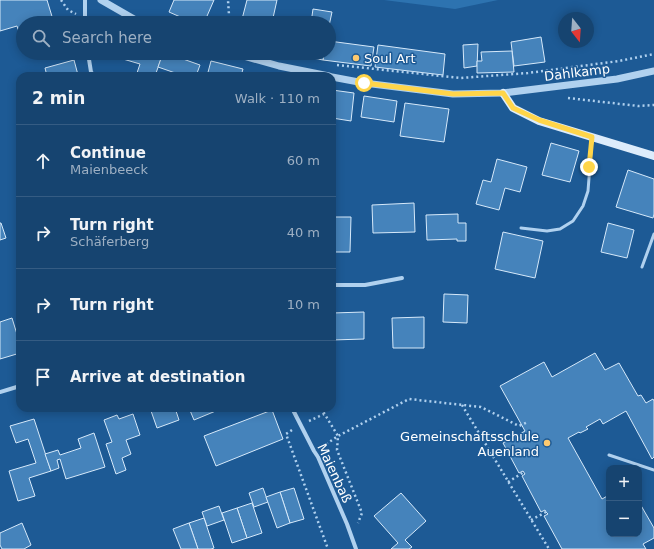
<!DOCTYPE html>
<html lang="en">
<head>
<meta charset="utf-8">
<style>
	:root { --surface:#164470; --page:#1f4b75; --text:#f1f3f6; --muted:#9eb0c3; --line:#355c83 }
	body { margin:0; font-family:"DejaVu Sans",sans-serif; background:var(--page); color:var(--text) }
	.controls { position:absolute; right:12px; bottom:12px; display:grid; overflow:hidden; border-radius:8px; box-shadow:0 2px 10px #0003 }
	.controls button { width:36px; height:36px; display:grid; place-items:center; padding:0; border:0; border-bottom:1px solid var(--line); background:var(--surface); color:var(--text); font:20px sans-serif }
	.compass { position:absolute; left:558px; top:12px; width:36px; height:36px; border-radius:50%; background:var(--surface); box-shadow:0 2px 10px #0003; rotate:163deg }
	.stop { position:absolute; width:12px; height:12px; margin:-9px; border:3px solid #ffd54a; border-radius:50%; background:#fff }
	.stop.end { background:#ffd54a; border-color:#fff; box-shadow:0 1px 4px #0008 }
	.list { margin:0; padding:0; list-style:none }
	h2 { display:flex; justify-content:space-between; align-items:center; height:52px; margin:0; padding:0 16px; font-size:17px }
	h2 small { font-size:13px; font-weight:400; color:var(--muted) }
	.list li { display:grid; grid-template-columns:26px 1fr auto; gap:12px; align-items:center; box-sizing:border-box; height:72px; padding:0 16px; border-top:1px solid var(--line) }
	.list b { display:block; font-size:15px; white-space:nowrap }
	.list p { margin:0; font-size:13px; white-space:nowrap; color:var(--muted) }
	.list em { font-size:13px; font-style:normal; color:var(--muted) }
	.icon { flex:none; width:22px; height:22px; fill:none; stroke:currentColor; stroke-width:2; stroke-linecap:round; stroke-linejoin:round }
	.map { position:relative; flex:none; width:654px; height:549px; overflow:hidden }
	.search { position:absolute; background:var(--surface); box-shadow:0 2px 10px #0003; left:16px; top:16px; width:320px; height:44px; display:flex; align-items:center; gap:10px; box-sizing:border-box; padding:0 14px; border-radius:22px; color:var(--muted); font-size:15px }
	.panel { position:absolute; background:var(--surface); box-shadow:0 2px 10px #0003; left:16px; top:72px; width:320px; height:340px; border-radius:12px }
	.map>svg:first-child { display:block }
	.green { fill:#2d73b0 }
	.building { fill:#4583bb; stroke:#d6e9fa }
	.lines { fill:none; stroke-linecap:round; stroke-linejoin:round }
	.path { stroke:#b0d1ef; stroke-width:2.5; stroke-dasharray:2 3; stroke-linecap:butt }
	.service { stroke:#b0d1ef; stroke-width:3 }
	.minor { stroke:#b0d1ef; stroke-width:4 }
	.tertiary { stroke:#b0d1ef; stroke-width:7 }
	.secondary { stroke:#ddecfb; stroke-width:8 }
	.route { stroke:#ffd54a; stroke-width:5 }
	.poi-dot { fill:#feca6f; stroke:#1d5a95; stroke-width:1.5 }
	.labels { text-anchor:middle; stroke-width:3; stroke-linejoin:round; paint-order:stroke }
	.poi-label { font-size:13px; fill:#fff; stroke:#1d5a95; text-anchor:start }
	.street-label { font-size:13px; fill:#fff; stroke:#1d5a95 }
</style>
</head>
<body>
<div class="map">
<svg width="654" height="549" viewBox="0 0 654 549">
	<rect width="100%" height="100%" fill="#1d5a95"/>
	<polygon class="green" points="384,0 498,0 455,9"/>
	<g class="building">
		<polygon points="0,0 47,0 54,23 23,23 23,38 21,39 17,26 0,31"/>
		<polygon points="174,0 214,0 204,23 194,23 169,12"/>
		<polygon points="247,0 277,0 273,18 289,23 241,23"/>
		<polygon points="313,9 332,12 329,26 329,23 311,23"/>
		<polygon points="541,37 545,62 514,66 511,42"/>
		<polygon points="329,41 374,47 371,66 323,60 324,53 329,53"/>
		<polygon points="478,44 477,66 464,68 463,45"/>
		<polygon points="378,45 445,54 443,75 375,67"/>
		<polygon points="512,51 514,72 477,73 477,61 482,61 481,52"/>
		<polygon points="50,53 69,53 51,58"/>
		<polygon points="125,53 163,53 155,76 136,76 140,64 123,59"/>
		<polygon points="163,53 166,53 200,65 196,76 184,76 158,67"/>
		<polygon points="290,53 324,53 323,60 290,54"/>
		<polygon points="74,60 78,75 75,76 47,76 45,68"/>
		<polygon points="211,61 243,69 241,76 207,76"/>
		<polygon points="332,90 354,93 351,121 332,118"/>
		<polygon points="364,96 397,101 394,122 361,117"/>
		<polygon points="405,103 449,109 444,142 400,136"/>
		<polygon points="551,143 579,151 570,182 542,175"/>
		<polygon points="497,159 527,167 520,192 505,188 499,210 476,204 483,180 491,182"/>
		<polygon points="628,170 654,179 654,214 653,218 616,207"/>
		<polygon points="414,203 415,232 373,233 372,205"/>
		<polygon points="458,214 458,223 466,223 466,241 457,241 457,239 427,240 426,215"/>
		<polygon points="332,217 351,217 350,252 332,252"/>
		<polygon points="0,223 1,223 6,238 0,240"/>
		<polygon points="608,223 634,230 627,258 601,252"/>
		<polygon points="503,232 543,241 535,278 495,269"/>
		<polygon points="444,294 468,295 467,323 443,322"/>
		<polygon points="364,312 364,339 332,340 332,313"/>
		<polygon points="424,317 424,348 393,348 392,318"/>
		<polygon points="12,318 20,344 20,353 0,359 0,322"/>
		<polygon points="595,353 605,370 619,363 638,396 641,395 646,403 653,399 654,401 654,457 652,459 626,411 603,424 600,419 586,427 588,429 580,433 579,432 568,438 602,499 609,495 609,534 639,534 639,502 654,528 654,538 643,544 646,549 562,549 544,516 548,514 546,512 545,510 541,512 522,476 525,474 523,471 519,473 503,443 525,431 500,386 544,362 552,377"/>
		<polygon points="150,408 175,408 179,420 157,428"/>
		<polygon points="189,408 223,408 194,420"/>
		<polygon points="272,410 283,439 216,466 204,436"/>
		<polygon points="133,414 140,435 126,440 131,454 122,458 126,470 116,474 106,444 112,442 104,420 117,415 119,419"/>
		<polygon points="34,419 51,471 29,478 35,496 18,501 9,471 36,463 28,439 16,443 10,426"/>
		<polygon points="94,433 105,467 66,479 60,459 57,460 59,468 51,471 45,454 58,450 60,455 81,448 78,439"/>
		<polygon points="263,488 268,502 254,507 249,493"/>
		<polygon points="294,488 304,519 290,523 280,492"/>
		<polygon points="280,492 290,523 277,528 266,497"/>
		<polygon points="401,493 426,521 405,540 412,547 409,549 391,549 398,543 374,516"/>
		<polygon points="252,503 262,533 247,538 237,508"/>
		<polygon points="219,506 224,520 207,526 202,512"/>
		<polygon points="237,508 247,538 232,543 222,513"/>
		<polygon points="204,518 214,548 211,549 198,549 189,523"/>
		<polygon points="22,523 31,545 24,549 2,549 0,545 0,533"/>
		<polygon points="189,523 198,549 181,549 173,529"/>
	</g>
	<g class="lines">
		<g class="path">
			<polyline points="61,0 68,10 76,14"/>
			<polyline points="227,23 229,15 228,0"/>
			<polyline points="282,53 305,58"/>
			<polyline points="337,65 461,78 528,73 619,61 654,54"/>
			<polyline points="568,98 638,106 654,105"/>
			<polyline points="462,405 549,549"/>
			<polyline points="321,408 338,436 337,450 362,513 358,523"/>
			<polyline points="309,421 324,414"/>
			<polyline points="292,430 286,434 328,549"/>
			<polyline points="322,447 338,436 409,399 481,407 519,426 528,422"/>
			<polyline points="508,482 524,472"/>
			<polyline points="531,520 546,512"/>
		</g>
		<g class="service">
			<polyline points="521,228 547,231 560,229 573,221 583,206 588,191 592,139"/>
			<polyline points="642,267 654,234"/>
			<polyline points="609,455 654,470"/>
		</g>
		<g class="minor">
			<polyline points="85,23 85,0"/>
			<polyline points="110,23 112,21 130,17"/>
			<polyline points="88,53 91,72 94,76"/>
			<polyline points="332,285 365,285 402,278"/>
			<polyline points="0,392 20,386"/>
			<polyline points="292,408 314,451 318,457 347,524 356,549"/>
		</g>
		<g class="tertiary">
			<polyline points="101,0 141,23"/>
			<polyline points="233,53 279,66 329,76"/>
			<polyline points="332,77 364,83 453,94 503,93 617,79 654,71"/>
		</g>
		<polyline class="secondary" points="503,93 513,108 539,121 654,156"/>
	</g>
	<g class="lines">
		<polyline class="route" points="364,83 453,94 503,93 513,108 539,120 592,137 589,167"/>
	</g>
	<g class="poi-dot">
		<circle cx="356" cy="58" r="4"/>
		<circle cx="547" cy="443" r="4"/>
	</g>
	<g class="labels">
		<g class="poi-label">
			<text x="364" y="63">Soul Art</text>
			<text x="539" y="441" text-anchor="end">Gemeinschaftsschule<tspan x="539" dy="15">Auenland</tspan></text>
		</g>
		<g class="street-label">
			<text transform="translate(577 72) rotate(-7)" y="5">Dahlkamp</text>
			<text transform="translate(335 473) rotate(65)" y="5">Maienbaß</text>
		</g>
	</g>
</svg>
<div class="controls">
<button>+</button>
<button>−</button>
</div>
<svg class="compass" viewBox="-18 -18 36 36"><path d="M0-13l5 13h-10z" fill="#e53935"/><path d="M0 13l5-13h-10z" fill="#9eb0c3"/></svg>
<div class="stop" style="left:364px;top:83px"></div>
<div class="stop end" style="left:589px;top:167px"></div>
<div class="search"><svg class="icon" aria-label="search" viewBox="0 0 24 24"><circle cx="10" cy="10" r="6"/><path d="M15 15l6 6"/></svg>Search here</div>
<section class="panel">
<h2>2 min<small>Walk · 110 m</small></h2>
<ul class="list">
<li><svg class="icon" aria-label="ahead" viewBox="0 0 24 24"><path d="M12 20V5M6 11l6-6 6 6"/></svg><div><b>Continue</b><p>Maienbeeck</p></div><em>60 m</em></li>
<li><svg class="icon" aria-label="right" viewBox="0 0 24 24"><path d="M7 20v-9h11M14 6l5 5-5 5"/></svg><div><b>Turn right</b><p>Schäferberg</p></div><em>40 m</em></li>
<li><svg class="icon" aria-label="right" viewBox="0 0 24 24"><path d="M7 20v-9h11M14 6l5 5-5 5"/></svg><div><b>Turn right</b></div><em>10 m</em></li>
<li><svg class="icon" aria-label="arrive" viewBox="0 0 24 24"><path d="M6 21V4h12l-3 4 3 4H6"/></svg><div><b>Arrive at destination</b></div></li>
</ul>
</section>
</div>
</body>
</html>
